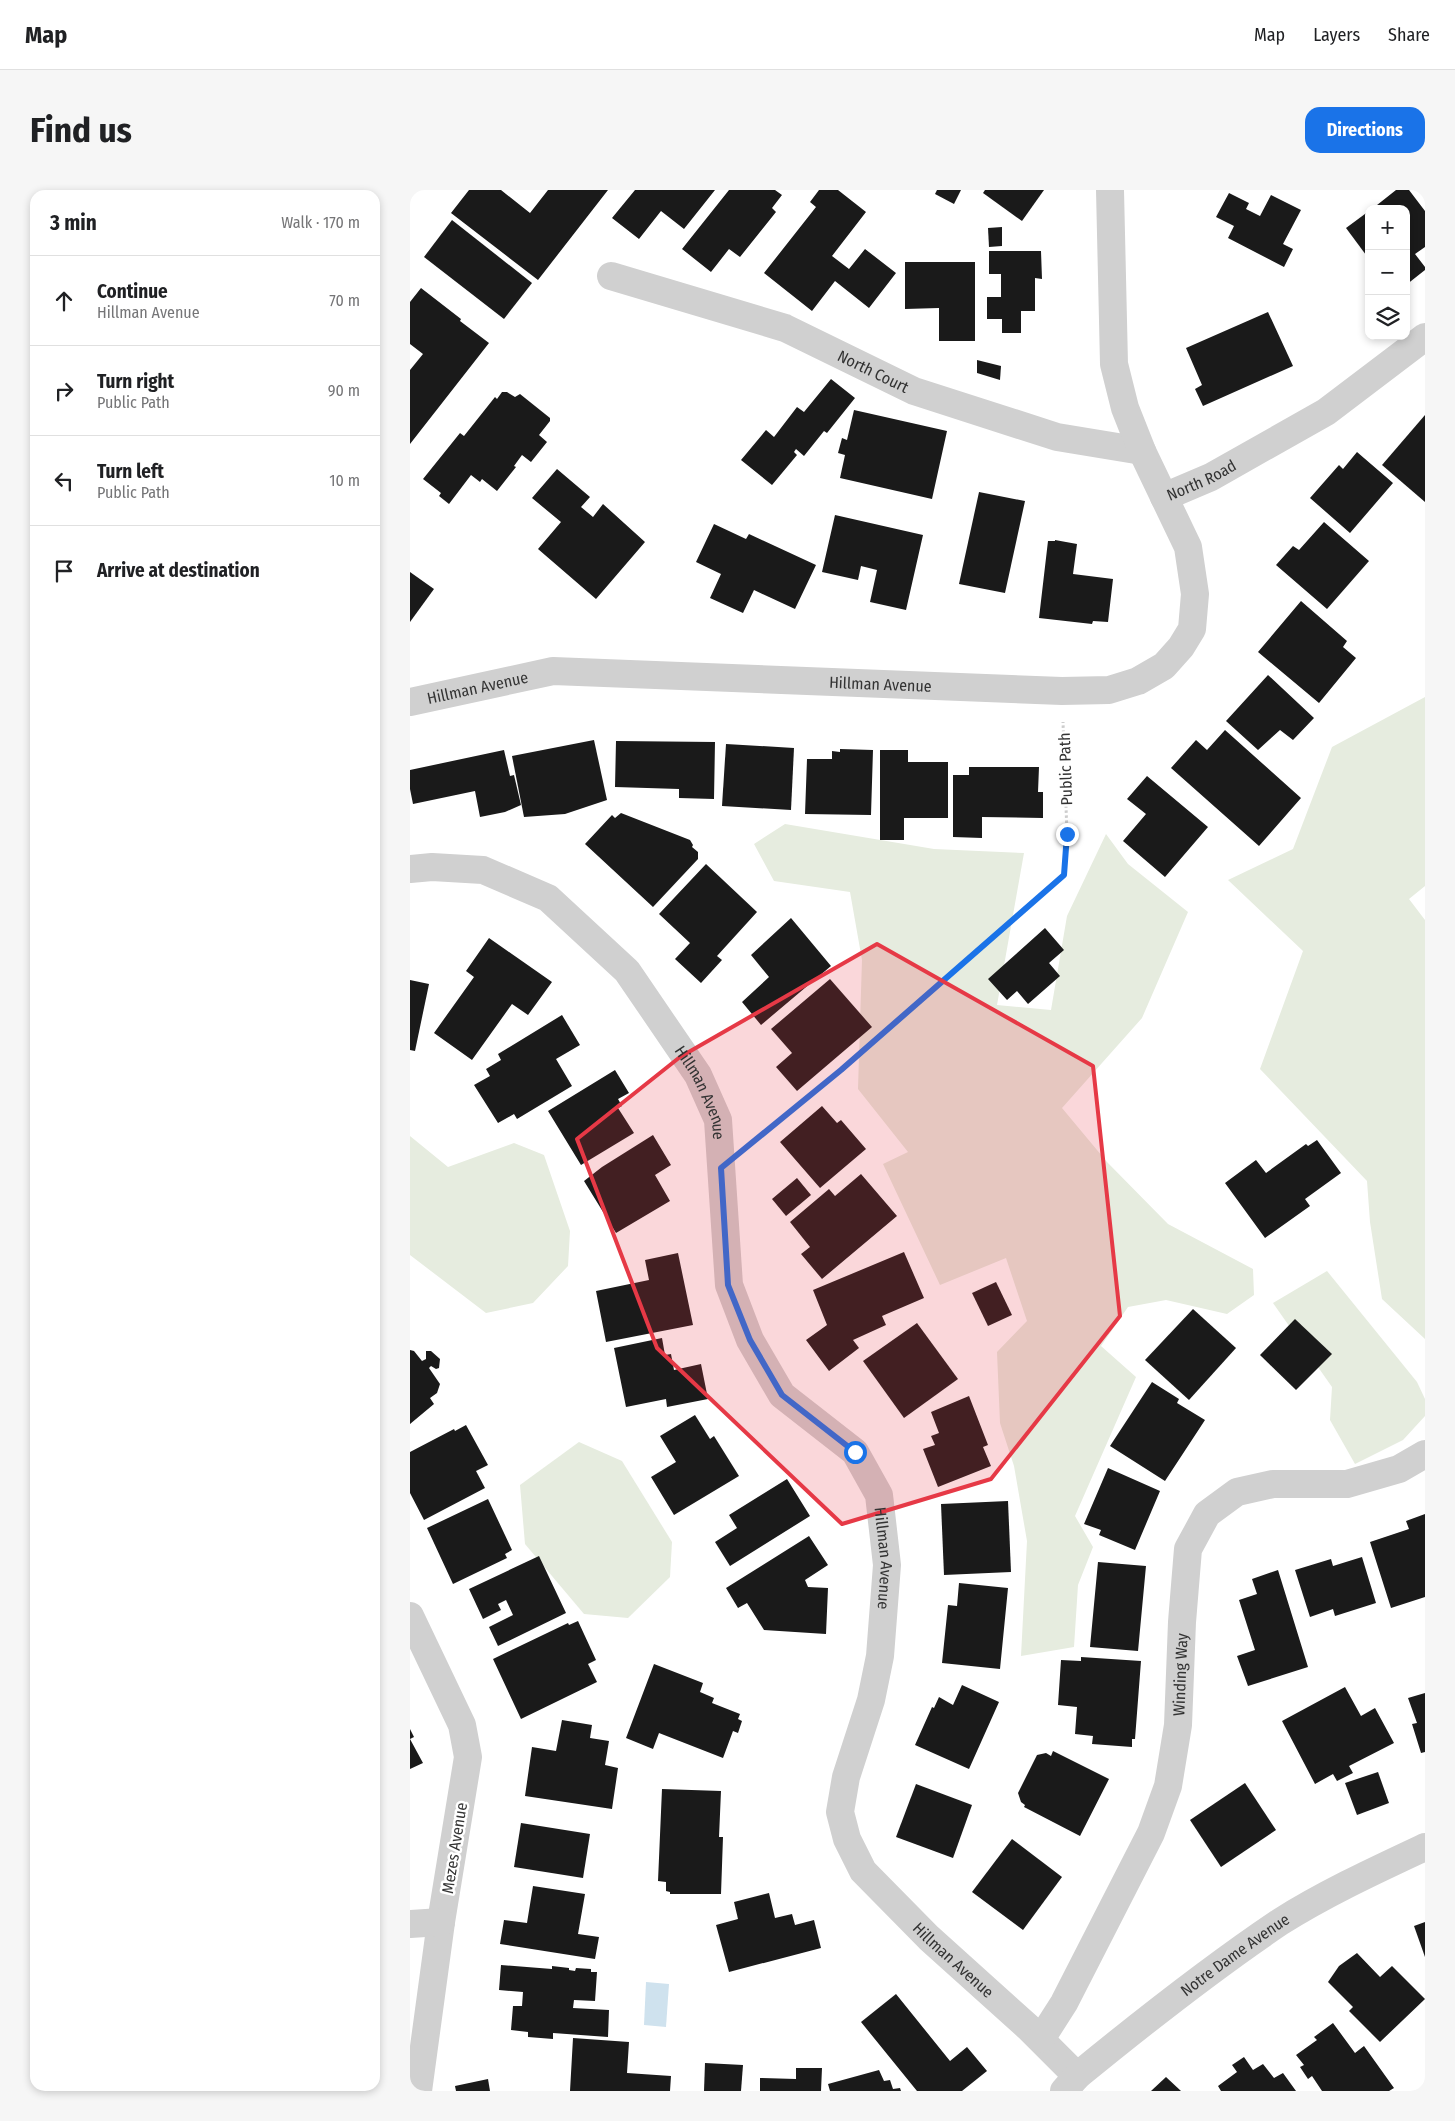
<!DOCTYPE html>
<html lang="en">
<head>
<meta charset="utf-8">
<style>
	:root { --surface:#fff; --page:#f6f6f6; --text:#202124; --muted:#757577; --line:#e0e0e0; --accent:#1a73e8 }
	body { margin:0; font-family:"Fira Sans Condensed",sans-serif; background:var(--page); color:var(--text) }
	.controls { position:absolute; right:15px; top:15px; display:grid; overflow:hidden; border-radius:10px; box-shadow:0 2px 8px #0003 }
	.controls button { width:45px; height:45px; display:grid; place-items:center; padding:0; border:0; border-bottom:1px solid var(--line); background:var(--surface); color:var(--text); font:25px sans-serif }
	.stop { position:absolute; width:15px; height:15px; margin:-11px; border:4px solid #1a73e8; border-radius:50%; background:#fff }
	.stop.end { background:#1a73e8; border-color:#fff; box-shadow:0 1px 5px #0008 }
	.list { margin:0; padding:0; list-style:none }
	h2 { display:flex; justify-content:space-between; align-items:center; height:65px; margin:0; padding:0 20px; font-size:21px }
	h2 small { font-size:16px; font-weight:400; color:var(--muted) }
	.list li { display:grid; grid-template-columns:32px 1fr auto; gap:15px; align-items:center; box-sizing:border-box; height:90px; padding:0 20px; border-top:1px solid var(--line) }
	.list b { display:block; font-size:19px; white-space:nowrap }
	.list p { margin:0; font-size:16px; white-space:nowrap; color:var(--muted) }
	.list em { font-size:16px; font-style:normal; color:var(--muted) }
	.icon { flex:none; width:28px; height:28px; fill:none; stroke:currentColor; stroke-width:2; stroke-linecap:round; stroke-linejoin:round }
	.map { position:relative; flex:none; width:1015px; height:1901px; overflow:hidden; border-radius:15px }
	header { display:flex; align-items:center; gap:30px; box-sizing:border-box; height:70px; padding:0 25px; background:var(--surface); border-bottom:1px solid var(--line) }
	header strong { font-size:24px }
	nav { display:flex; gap:28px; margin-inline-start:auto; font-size:18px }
	.intro { display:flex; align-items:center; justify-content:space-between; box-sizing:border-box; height:120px; padding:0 30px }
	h1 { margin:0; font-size:35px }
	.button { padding:12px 22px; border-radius:15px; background:var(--accent); color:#fff; font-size:18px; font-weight:700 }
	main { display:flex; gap:30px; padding:0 30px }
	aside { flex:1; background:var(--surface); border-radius:15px; box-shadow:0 2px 8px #0003 }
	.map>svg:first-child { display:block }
	.green { fill:#e6ecdf }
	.water { fill:#cfe2ee }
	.building { fill:#1a1a1a }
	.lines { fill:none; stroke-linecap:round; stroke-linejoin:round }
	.path { stroke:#cdcdcd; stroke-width:3; stroke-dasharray:2.5 2.5; stroke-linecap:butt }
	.street { stroke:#d0d0d0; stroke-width:28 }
	.route { stroke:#1a73e8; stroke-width:6 }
	.marked { fill:#e63946; fill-opacity:0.2; stroke:#e63946; stroke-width:4; stroke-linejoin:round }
	.labels { text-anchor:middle; stroke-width:5; stroke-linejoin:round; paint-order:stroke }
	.street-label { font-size:16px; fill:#333; stroke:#fff }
</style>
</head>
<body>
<header>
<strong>Map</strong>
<nav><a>Map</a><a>Layers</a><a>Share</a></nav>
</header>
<div class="intro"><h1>Find us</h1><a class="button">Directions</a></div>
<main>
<aside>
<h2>3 min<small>Walk · 170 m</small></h2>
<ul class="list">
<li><svg class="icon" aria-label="ahead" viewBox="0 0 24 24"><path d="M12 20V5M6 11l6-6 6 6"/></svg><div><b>Continue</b><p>Hillman Avenue</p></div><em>70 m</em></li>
<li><svg class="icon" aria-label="right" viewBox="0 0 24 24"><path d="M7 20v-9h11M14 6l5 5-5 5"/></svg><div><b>Turn right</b><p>Public Path</p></div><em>90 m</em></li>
<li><svg class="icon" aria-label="left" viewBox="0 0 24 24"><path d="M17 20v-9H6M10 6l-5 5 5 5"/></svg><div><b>Turn left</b><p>Public Path</p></div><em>10 m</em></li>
<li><svg class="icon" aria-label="arrive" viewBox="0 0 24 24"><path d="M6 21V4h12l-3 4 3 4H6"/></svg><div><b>Arrive at destination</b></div></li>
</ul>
</aside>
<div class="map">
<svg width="1015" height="1901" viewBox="0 0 1015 1901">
	<rect width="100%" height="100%" fill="#fff"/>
	<g class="green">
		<polygon points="1015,507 1015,696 999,709 1015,730 1015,1149 972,1109 960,1032 957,991 850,879 893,761 818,690 883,659 922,557"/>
		<polygon points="375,634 524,659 614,663 587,815 641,820 657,726 696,644 718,674 778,722 732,828 652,918 697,972 758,1034 843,1079 844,1105 817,1124 756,1110 718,1117 691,1156 726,1187 665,1326 683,1357 668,1395 664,1457 611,1466 617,1351 604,1276 590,1233 587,1162 617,1131 596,1068 530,1095 473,974 498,962 448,899 452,770 440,702 364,691 344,654"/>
		<polygon points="0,946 38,977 104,953 134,965 160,1041 158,1076 123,1113 76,1123 0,1065"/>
		<polygon points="917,1081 1007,1192 1015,1209 1015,1226 993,1250 945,1274 920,1230 922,1197 863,1113"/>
		<polygon points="169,1252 212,1271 262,1352 260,1387 218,1428 174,1424 115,1354 110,1295"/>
	</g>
	<polygon class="water" points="236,1792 259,1794 256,1837 234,1835"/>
	<g class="building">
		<polygon points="59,0 91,0 120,23 138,0 198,0 128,90 41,23"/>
		<polygon points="225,0 305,0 274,39 251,21 229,49 202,28"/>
		<polygon points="319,0 365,0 372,5 362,18 366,22 330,67 319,59 301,82 272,59"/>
		<polygon points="409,0 428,0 456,22 422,66 439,79 455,59 486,83 459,118 425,91 402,121 354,83 406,17 400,12"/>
		<polygon points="527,0 551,0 544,14 525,4"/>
		<polygon points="575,0 634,0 612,31 573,3"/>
		<polygon points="986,0 999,0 1015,21 1015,57 1005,64 1015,77 1015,80 996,95 996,19 962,19"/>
		<polygon points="819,3 839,13 836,19 850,26 861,5 891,20 873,54 883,59 874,77 818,48 824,36 806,27"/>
		<polygon points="959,21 959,69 936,38"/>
		<polygon points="42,30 122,93 94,129 14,67"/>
		<polygon points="592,37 592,56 579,57 578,38"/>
		<polygon points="579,61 631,61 632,89 625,88 625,121 611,121 611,143 592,143 592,129 577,129 577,107 591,107 591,84 579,84"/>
		<polygon points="495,72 565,72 565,151 529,151 529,118 495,119"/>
		<polygon points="11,98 51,129 50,131 79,153 0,254 0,180 13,164 0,154 0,112"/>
		<polygon points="858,122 883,176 793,216 785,199 792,195 776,158"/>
		<polygon points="567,170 591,176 590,190 567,183"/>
		<polygon points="421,189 445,208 417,243 414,241 394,266 386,259 384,262 387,265 362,295 331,270 356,240 364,247 387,217 394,222"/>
		<polygon points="92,202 97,202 105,207 110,204 140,228 140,231 129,245 137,252 121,272 112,265 104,276 106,277 87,301 72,289 70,292 61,285 39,314 29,306 31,303 13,289 50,243 54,246 85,207 87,209"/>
		<polygon points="444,220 537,241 522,309 430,288 435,265 428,263 432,248 437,250"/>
		<polygon points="1015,225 1015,312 972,275"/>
		<polygon points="947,262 983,293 940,343 900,308 929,275 933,279"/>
		<polygon points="147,279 180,307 171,317 183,327 193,314 235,352 186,409 128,359 151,332 122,308"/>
		<polygon points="569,302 615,311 595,403 549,394"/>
		<polygon points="425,325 513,345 496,420 460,412 467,380 451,376 448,390 412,382"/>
		<polygon points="914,332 959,371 917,419 866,375 883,356 889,360"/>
		<polygon points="304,334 336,349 339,344 406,375 385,419 344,400 333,423 300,408 311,384 286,372"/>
		<polygon points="645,350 667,354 663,384 703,389 698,432 683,431 682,434 629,428 638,351 645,351"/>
		<polygon points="0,382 24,399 0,432"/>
		<polygon points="891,411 937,451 933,457 946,468 909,513 848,462"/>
		<polygon points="858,485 904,528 883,550 870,540 848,560 816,531"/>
		<polygon points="815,540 891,608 849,656 761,578 786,550 797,560"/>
		<polygon points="184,550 197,610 155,624 114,627 102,566"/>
		<polygon points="206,551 305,552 304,609 269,608 269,599 205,597"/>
		<polygon points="316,554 384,558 381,620 312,616"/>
		<polygon points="430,559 463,560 461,625 395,624 397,569 422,569 422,561 430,562"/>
		<polygon points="94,560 100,586 104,585 111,615 95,622 70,627 65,601 3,614 0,599 0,580"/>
		<polygon points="470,560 498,560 498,572 538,572 538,628 494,628 494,650 470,650"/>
		<polygon points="559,577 629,577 628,602 633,602 633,628 572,627 572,648 543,647 543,585 559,585"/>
		<polygon points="737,586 798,637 755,687 713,651 736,624 717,609"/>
		<polygon points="211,623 280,650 283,655 282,657 288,662 288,669 243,717 175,654 202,625 205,628"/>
		<polygon points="296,674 347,722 307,766 312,770 291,793 265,769 280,753 249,724"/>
		<polygon points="381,728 421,776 351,835 332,812 359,787 341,765"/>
		<polygon points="635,738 654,760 639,773 650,786 618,814 607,801 597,810 578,789"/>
		<polygon points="79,748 142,792 118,825 102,814 62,870 24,843 64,787 56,781"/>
		<polygon points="420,789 462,837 387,901 366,877 382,863 361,839"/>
		<polygon points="0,790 19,794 5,861 0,860"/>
		<polygon points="152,825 170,855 146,869 162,896 107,929 104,924 88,933 64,895 80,886 76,879 91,870 88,864"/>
		<polygon points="205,880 219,903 208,909 212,916 208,918 224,943 171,975 138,921"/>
		<polygon points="412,916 427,933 431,930 456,959 410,998 370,952"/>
		<polygon points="243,945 261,975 245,985 260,1011 206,1043 174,991 192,977"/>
		<polygon points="907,950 931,983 895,1009 900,1016 855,1048 815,993 846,970 856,983 896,954 898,956"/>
		<polygon points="451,984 487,1026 412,1089 391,1064 400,1057 380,1032 419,999 425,1006"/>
		<polygon points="387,988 401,1005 376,1026 362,1009"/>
		<polygon points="494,1062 514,1108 472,1126 476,1135 443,1150 449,1158 419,1181 396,1150 417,1135 403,1100"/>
		<polygon points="268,1063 283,1135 196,1152 186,1101 239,1090 235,1070"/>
		<polygon points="586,1092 602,1125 578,1136 562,1103"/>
		<polygon points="783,1119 826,1158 779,1210 735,1170"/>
		<polygon points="885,1129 922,1164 886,1200 850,1165"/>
		<polygon points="507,1133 548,1189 494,1228 453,1171"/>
		<polygon points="252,1148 255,1165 261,1164 264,1180 291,1174 298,1209 257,1217 256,1209 216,1217 204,1158"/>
		<polygon points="0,1160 4,1161 12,1171 16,1169 16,1161 21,1161 30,1169 29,1178 26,1179 21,1176 19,1178 30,1194 27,1203 20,1208 24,1214 0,1234"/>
		<polygon points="742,1192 769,1209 767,1213 795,1230 755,1291 700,1256"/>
		<polygon points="559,1206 578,1255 573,1257 581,1276 528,1297 513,1259 525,1255 521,1246 529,1243 521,1222"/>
		<polygon points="285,1225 300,1249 304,1246 329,1286 264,1325 241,1287 266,1272 250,1246"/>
		<polygon points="56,1235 78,1275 66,1281 75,1298 14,1330 0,1303 0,1262 44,1239 45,1241"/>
		<polygon points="698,1278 750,1301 725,1360 689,1345 691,1340 674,1334"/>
		<polygon points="377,1289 400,1326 320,1376 305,1352 327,1338 319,1325"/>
		<polygon points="78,1309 102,1360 95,1364 97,1368 43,1394 17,1338"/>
		<polygon points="598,1311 601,1382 534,1385 531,1314"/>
		<polygon points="1015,1324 1015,1407 981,1418 960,1352 999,1339 996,1331"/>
		<polygon points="399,1346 418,1375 395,1390 398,1397 418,1398 416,1444 354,1440 337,1413 328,1418 316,1398"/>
		<polygon points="129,1366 156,1423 88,1456 79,1437 103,1425 96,1410 88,1414 91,1420 73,1429 59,1399"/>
		<polygon points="952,1367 966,1413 925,1426 923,1419 900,1427 885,1380 921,1369 923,1376"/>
		<polygon points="688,1372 736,1376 728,1461 680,1457"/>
		<polygon points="868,1380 898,1477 838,1496 827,1466 845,1460 829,1410 847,1404 842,1389"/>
		<polygon points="549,1393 598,1398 590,1479 532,1473 538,1415 547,1416"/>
		<polygon points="168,1431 186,1470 178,1474 187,1492 111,1529 83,1469 158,1433 159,1435"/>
		<polygon points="671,1467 731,1471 725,1549 722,1549 722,1557 682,1554 683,1546 665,1544 667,1517 648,1515 651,1470 671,1471"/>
		<polygon points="244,1474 293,1493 290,1502 304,1508 302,1513 330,1524 328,1529 332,1531 328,1543 323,1541 313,1568 249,1543 243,1559 216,1548"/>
		<polygon points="552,1495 589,1512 559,1579 505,1555 522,1517 524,1518 529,1507 543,1515"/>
		<polygon points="935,1497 951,1526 965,1518 984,1553 939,1576 943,1583 927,1591 923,1584 905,1594 872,1531"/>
		<polygon points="1015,1503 1015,1562 1011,1563 1002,1534 1007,1533 998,1508"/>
		<polygon points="152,1530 182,1535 180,1548 199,1551 195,1575 208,1578 202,1619 115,1606 122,1557 146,1561"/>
		<polygon points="0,1539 4,1547 0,1549 13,1573 0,1579"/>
		<polygon points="643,1561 699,1589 670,1646 614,1617 615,1615 611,1612 608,1603 627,1565 636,1563 641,1566"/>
		<polygon points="968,1582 979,1613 947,1625 935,1593"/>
		<polygon points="835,1593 866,1640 811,1677 780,1630"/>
		<polygon points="506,1594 562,1615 543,1668 486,1647"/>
		<polygon points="252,1599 311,1601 309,1647 313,1647 311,1704 260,1704 260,1702 256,1701 256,1692 248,1691"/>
		<polygon points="111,1633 180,1644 173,1688 104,1677"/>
		<polygon points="602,1649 652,1687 613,1740 562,1702"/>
		<polygon points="123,1696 175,1704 168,1744 189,1747 185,1769 90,1754 94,1730 117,1733"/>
		<polygon points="359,1703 365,1728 382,1724 385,1735 404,1730 411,1758 319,1782 306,1735 328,1729 324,1712"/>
		<polygon points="1015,1732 1015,1767 1004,1736"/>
		<polygon points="947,1763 970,1787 982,1776 1015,1809 970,1852 939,1821 943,1817 918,1792 929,1776"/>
		<polygon points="91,1775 142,1779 142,1776 159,1778 159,1780 165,1781 166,1778 181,1779 181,1782 187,1782 185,1811 164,1810 163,1818 199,1820 198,1847 143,1843 143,1849 118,1847 118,1842 101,1840 103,1816 112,1816 113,1802 89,1800"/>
		<polygon points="486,1804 540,1871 557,1857 577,1881 552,1901 507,1901 451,1832"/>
		<polygon points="923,1833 945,1863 954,1856 984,1898 979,1901 912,1901 902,1886 898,1889 890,1877 894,1875 886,1865 907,1850 904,1847"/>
		<polygon points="163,1848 219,1852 217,1883 261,1886 260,1901 160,1901"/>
		<polygon points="834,1867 843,1880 853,1874 864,1888 873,1883 886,1901 811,1901 808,1896 827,1882 822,1875"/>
		<polygon points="295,1873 333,1875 331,1901 294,1901"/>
		<polygon points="386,1878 412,1878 411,1901 350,1901 350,1888 386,1889"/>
		<polygon points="469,1880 474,1891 480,1890 483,1899 490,1898 491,1901 420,1901 418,1894"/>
		<polygon points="756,1887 771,1901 741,1901"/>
		<polygon points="78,1889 80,1901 46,1901 45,1896"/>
	</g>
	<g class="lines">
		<polyline class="path" points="341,954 431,880 654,685 657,644 653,532"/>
		<g class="street">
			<path id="s1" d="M 201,86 L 375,138 L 504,201 L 647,247 L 732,261"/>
			<path id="s2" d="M 754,307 L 801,287 L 916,222 L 1015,147"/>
			<path id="s3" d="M 0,512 L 143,481 L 652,501 L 699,500 L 728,491 L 754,476 L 771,457 L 782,439 L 785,404 L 778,357 L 732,261 L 715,218 L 704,174 L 700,0"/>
			<path id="s4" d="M 0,679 L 22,677 L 73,680 L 138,708 L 217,781 L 288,885 L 308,930 L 319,1095 L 340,1150 L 372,1205 L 445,1262 L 469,1305 L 477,1375 L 470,1466 L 461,1510 L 436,1587 L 430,1622 L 437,1649 L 453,1681 L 519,1748 L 619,1838 L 667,1886"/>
			<polyline points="0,1426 52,1535 58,1567 31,1732 8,1901"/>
			<polyline points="0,1734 31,1732"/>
			<path id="s5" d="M 631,1849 L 654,1813 L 741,1643 L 758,1596 L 768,1535 L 772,1432 L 778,1359 L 797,1324 L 827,1302 L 863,1294 L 937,1294 L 989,1279 L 1015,1264"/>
			<path id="s6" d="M 654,1901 L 667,1886 C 733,1832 800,1779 870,1732 C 916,1703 966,1680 1015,1657"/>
		</g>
	</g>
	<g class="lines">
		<polyline class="route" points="445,1262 372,1205 340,1150 318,1095 311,978 431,880 654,685 657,644"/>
	</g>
	<path class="marked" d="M 467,754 L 683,876 L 710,1126 L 581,1289 L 432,1334 L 247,1158 L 167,949 L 270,867 Z"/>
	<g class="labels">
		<g class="street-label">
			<text dy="6" stroke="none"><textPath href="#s1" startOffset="280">North Court</textPath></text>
			<text dy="6" stroke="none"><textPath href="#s2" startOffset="41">North Road</textPath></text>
			<text dy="6" stroke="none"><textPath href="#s3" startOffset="474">Hillman Avenue</textPath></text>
			<text dy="6" stroke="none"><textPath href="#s3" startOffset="69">Hillman Avenue</textPath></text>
			<text transform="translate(655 579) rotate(-92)" y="6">Public Path</text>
			<text dy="6" stroke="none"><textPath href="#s4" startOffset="395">Hillman Avenue</textPath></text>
			<text dy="6" stroke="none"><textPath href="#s4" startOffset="920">Hillman Avenue</textPath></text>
			<text dy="6" stroke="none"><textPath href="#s5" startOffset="396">Winding Way</textPath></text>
			<text transform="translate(44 1658) rotate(-81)" y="6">Mezes Avenue</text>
			<text dy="6" stroke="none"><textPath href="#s6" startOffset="219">Notre Dame Avenue</textPath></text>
			<text dy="6" stroke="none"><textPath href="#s4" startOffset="1370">Hillman Avenue</textPath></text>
		</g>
	</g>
</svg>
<div class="controls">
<button>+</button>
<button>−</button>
<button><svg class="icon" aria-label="layers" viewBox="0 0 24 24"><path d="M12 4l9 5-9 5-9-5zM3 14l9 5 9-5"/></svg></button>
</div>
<div class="stop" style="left:445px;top:1262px"></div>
<div class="stop end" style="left:657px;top:644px"></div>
</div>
</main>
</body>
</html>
